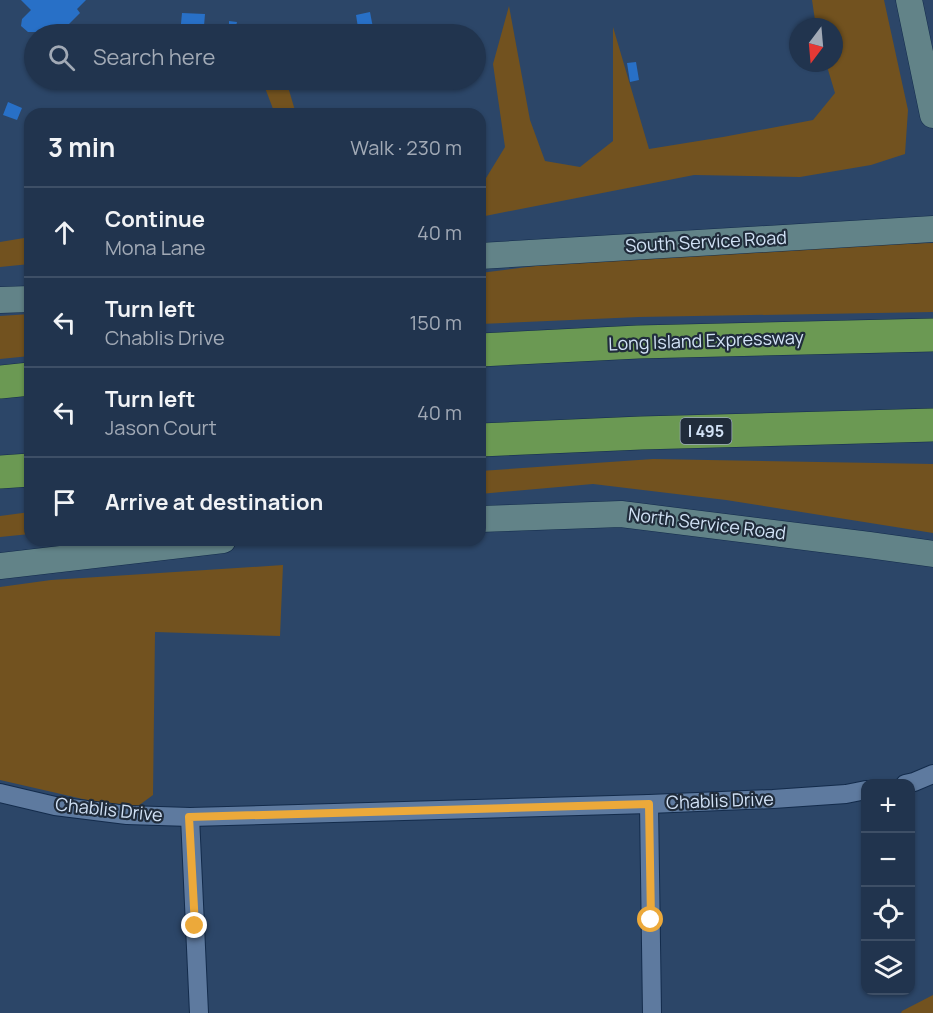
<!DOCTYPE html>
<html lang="en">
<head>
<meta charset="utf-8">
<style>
	:root { --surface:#21344e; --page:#293c55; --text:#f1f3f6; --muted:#a2aab6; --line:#3e4f66 }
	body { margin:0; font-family:Manrope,sans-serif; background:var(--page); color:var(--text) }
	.controls { position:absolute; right:18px; bottom:18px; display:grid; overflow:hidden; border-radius:12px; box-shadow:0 2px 4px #0004 }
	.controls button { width:54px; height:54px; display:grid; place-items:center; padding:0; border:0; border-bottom:2px solid var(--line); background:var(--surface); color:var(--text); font:30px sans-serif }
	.compass { position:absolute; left:789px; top:18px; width:54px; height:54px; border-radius:50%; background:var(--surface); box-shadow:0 2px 4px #0004; rotate:196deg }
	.stop { position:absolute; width:18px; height:18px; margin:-14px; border:4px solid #eca93a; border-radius:50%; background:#fff }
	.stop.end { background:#eca93a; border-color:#fff; box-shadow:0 2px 6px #0008 }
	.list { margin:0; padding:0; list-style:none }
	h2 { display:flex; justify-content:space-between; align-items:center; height:78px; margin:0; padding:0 24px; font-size:26px }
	h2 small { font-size:20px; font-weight:400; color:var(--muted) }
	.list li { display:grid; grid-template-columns:39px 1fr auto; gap:18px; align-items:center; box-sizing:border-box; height:90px; padding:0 24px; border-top:2px solid var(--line) }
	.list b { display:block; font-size:22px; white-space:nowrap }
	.list p { margin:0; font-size:20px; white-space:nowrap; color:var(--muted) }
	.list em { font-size:20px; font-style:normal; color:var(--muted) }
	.icon { flex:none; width:33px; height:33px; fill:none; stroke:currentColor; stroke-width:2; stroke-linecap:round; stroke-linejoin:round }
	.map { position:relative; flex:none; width:933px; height:1013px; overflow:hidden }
	.search { position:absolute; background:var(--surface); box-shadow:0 2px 4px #0004; left:24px; top:24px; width:462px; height:66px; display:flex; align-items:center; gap:15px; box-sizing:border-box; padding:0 21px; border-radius:33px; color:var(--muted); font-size:22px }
	.panel { position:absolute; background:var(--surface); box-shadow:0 2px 4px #0004; left:24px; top:108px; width:462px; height:438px; border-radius:18px }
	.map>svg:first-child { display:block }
	.green { fill:#72521f }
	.building { fill:#2870c7 }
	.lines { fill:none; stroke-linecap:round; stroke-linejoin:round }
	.street-casing { stroke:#132b4b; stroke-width:20 }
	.secondary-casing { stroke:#132b4b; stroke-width:27 }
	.highway-casing { stroke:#132b4b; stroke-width:34 }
	.street { stroke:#5e7a9f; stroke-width:18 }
	.secondary { stroke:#628388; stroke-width:26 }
	.highway { stroke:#6b9953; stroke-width:33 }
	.route { stroke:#eca93a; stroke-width:8 }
	.labels { text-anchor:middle; stroke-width:4.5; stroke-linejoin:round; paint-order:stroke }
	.shield { fill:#202c3b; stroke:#9dabbe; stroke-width:1.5 }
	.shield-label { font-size:16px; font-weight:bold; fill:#d2e2f6 }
	.street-label { font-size:18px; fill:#d2e2f6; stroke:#202c3b }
</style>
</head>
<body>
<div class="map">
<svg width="933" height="1013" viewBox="0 0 933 1013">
	<rect width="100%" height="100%" fill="#2c4668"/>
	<g class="green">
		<polygon points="812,0 884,0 908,110 905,154 871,165 800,177 694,175 480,217 480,183 483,183 505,147 493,64 509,6 530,120 545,161 580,167 613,141 613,27 649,149 723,137 813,120 835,93 826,63 834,63 834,27 816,27"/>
		<polygon points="262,80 286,80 296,114 275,114"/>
		<polygon points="30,237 30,264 0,267 0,242"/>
		<polygon points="933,243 933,312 639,317 480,324 480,273 651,251"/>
		<polygon points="30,314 30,356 0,359 0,316"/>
		<polygon points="653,459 933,464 933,533 726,500 593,484 480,494 480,471"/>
		<polygon points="30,512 30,534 0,537 0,516"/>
		<polygon points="283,565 280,636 155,632 153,795 138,806 100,803 0,780 0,587 51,580"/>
		<polygon points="933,995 933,1013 901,1013 902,1011"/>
	</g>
	<g class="building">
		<polygon points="21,0 86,0 77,9 80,13 62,31 65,34 43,34 40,32 28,32 21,26 22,19 31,10"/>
		<polygon points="370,12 374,33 359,34 356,15"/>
		<polygon points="182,13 205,14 204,26 225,27 225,24 229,24 229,21 237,22 236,26 242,26 241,34 180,34"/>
		<polygon points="636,62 639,80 630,82 627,63"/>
		<polygon points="202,80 216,80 208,87"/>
		<polygon points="222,80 234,80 227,86"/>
		<polygon points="8,102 22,108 17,120 3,115"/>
	</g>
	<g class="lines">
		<defs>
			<g id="street">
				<polyline points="905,784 914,782 933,774"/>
				<polyline points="0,793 55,806 127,815 190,817 649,804 773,799 846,794 866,790"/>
				<polyline points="649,804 652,1013"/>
				<polyline points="190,817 199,1013"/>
			</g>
			<g id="secondary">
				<polyline points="909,0 933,115"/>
				<polyline points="480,256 933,229"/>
				<polyline points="0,300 30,299"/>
				<polyline points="480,519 621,514 869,545 933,554"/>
				<polyline points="0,566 223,540"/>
			</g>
			<g id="highway">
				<polyline points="480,350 638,342 933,335"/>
				<polyline points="0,382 30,379"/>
				<polyline points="480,440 641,433 933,425"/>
				<polyline points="0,472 30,470"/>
			</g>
		</defs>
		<use href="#street" class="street-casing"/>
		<use href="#secondary" class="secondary-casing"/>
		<use href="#highway" class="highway-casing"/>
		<use href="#street" class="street"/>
		<use href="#secondary" class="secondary"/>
		<use href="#highway" class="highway"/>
	</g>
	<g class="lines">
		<polyline class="route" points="195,926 189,817 649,804 651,920"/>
	</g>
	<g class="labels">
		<rect class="shield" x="680.5" y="418" width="51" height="26" rx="4.5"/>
		<g class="shield-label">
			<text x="706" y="437">I 495</text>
		</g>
		<g class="street-label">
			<text transform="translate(706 242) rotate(-3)" y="6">South Service Road</text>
			<text transform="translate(706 341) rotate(-2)" y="6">Long Island Expressway</text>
			<text transform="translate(707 524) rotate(7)" y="6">North Service Road</text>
			<text transform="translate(720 801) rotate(-2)" y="6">Chablis Drive</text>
			<text transform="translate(109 810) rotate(6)" y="6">Chablis Drive</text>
		</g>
	</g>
</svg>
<div class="controls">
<button>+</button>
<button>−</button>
<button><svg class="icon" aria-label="locate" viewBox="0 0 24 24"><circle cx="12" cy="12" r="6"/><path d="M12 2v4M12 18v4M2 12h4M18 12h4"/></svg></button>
<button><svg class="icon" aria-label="layers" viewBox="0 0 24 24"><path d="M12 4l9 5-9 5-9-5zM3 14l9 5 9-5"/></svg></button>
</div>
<svg class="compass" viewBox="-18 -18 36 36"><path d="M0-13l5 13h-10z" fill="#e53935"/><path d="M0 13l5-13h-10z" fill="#a2aab6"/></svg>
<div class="stop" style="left:651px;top:920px"></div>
<div class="stop end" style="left:195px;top:926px"></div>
<div class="search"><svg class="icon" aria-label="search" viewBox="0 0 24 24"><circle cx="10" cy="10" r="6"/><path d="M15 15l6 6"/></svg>Search here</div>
<section class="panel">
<h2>3 min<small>Walk · 230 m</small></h2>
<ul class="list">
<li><svg class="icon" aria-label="ahead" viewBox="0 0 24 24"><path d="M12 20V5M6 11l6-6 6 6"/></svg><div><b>Continue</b><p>Mona Lane</p></div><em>40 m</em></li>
<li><svg class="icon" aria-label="left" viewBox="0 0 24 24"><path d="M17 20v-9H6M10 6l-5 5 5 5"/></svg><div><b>Turn left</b><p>Chablis Drive</p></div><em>150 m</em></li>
<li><svg class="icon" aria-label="left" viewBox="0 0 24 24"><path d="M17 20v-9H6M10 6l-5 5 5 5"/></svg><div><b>Turn left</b><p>Jason Court</p></div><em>40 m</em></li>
<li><svg class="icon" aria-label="arrive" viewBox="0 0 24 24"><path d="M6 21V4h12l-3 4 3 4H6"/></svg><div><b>Arrive at destination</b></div></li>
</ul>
</section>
</div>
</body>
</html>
